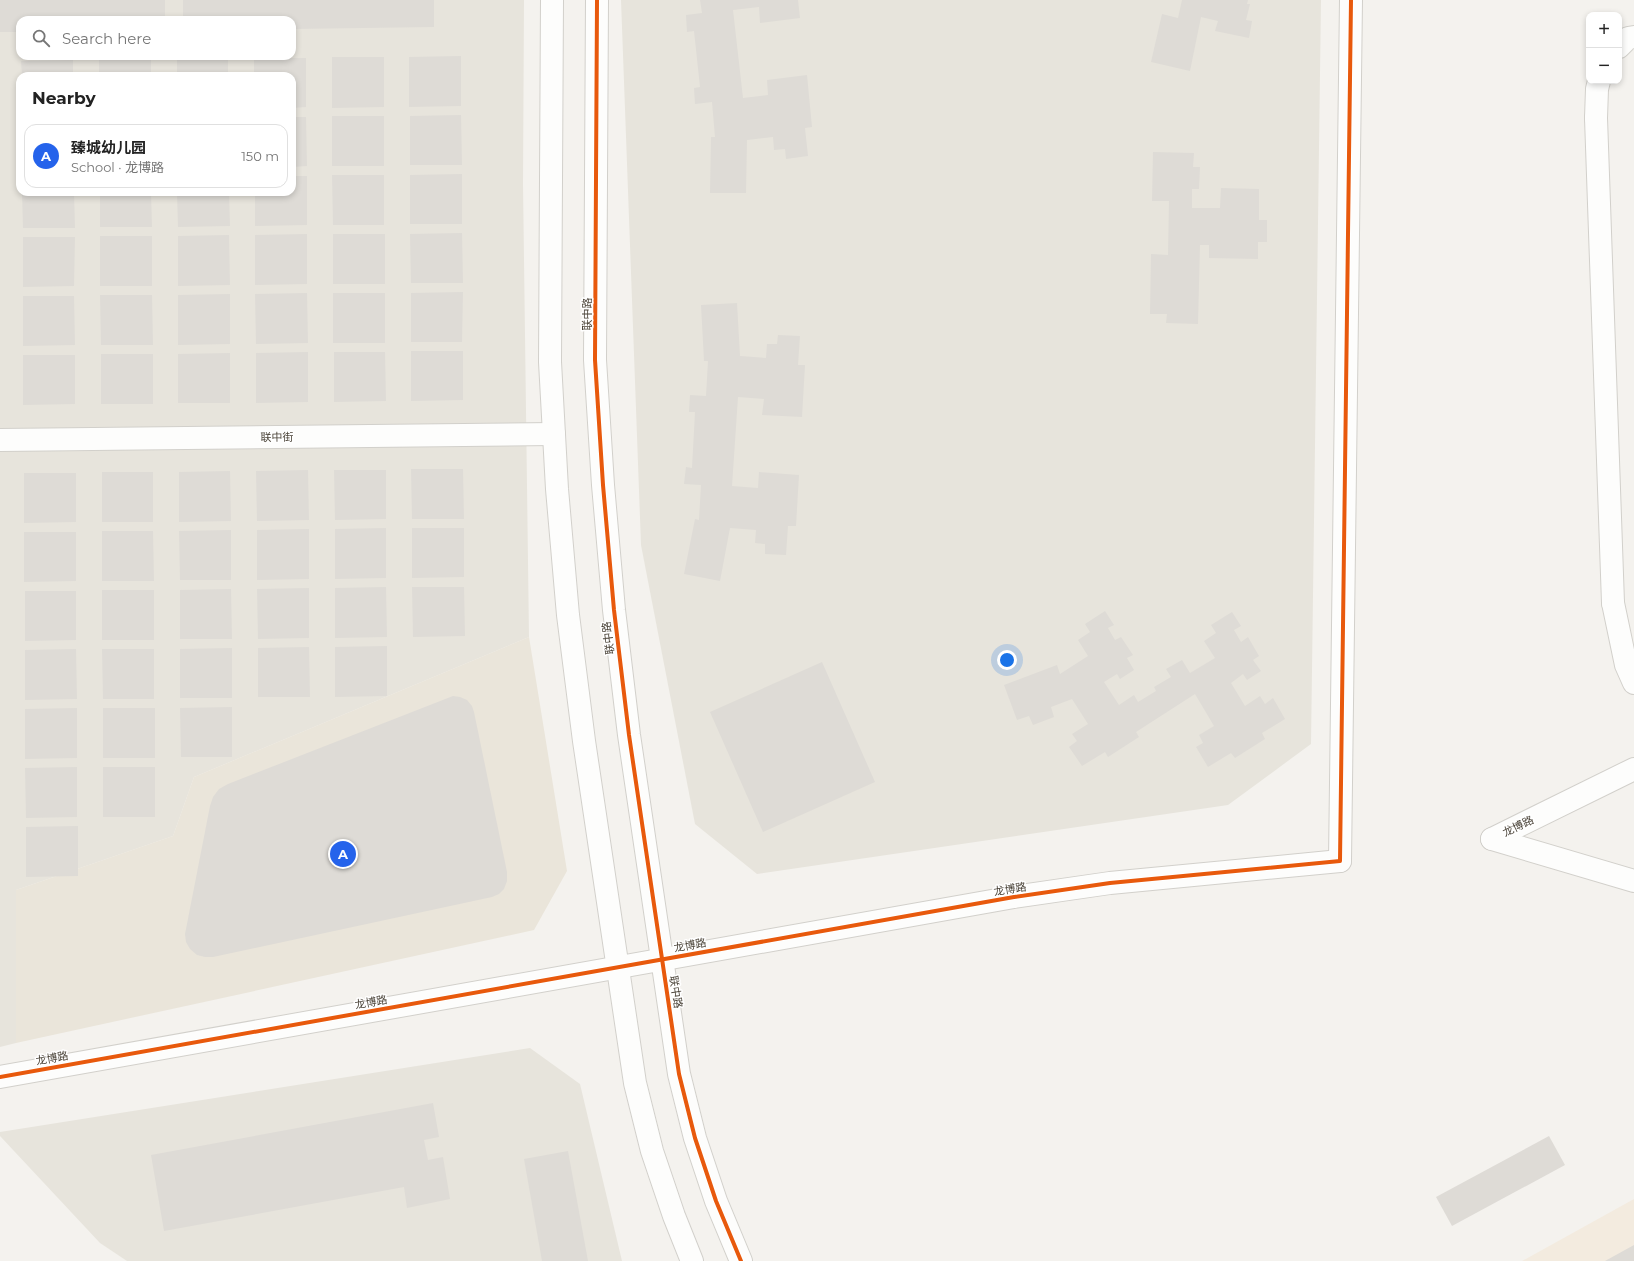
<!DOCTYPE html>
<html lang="en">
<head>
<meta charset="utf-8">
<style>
	:root { --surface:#fff; --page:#f2f2f2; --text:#222; --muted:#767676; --line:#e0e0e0; --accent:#2563eb }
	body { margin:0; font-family:Montserrat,"Noto Sans SC",sans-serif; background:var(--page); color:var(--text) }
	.controls { position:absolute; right:12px; top:12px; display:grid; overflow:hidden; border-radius:8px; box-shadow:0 2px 6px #0003 }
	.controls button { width:36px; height:36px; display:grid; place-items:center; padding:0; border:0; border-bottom:1px solid var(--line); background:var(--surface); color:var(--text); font:20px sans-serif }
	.you { position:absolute; left:1007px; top:660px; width:14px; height:14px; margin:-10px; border:3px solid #fff; border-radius:50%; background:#1a73e8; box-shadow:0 0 0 6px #1a73e833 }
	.badge { display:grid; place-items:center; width:26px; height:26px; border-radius:50%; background:var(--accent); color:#fff; font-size:13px; font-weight:700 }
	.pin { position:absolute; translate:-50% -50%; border:2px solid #fff; box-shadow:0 1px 4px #0006 }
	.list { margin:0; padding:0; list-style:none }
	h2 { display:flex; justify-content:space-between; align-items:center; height:52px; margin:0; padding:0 16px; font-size:17px }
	h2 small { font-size:13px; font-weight:400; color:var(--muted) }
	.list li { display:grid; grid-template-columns:26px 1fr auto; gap:12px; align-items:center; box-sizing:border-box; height:64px; margin:0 8px 8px; padding:0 8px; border:1px solid var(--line); border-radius:12px }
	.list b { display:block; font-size:15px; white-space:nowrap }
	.list p { margin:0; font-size:13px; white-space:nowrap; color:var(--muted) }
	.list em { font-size:13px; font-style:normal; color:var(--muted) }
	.icon { flex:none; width:22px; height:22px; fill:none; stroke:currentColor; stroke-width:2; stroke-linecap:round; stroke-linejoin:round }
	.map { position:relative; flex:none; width:1634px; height:1261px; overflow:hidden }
	.search { position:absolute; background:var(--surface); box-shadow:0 2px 6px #0003; left:16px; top:16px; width:280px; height:44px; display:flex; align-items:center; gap:10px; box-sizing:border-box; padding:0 14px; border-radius:12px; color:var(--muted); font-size:15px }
	.panel { position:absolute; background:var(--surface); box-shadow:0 2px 6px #0003; left:16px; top:72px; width:280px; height:124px; border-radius:12px }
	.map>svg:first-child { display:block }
	.residential { fill:#e7e4dc; fill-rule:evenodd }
	.commercial { fill:#f3ebdf }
	.education { fill:#eae5da }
	.building { fill:#dedbd6 }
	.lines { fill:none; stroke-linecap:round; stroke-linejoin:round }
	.minor-casing { stroke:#d2d0cb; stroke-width:24 }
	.tertiary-casing { stroke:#d2d0cb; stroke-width:24 }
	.minor { stroke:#fdfdfc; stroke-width:22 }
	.tertiary { stroke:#fdfdfc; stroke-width:22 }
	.cycleway-casing { stroke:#fff; stroke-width:6 }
	.cycleway { stroke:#e8590c; stroke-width:4 }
	.labels { text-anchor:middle; stroke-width:3; stroke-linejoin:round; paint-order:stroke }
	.street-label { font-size:11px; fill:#4b4439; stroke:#fff }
</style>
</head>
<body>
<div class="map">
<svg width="1634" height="1261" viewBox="0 0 1634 1261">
	<rect width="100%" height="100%" fill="#f4f2ee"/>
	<g class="residential">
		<path d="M 0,0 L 524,0 L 523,184 L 529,637 L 194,777 L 173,836 L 16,890 L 16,1043 L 0,1047 ZM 20,20 L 292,20 L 292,56 L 20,56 ZM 20,76 L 292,76 L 292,192 L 20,192 Z"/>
		<polygon points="621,0 1321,0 1311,744 1228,805 757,874 695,824 641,545"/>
		<polygon points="530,1048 580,1084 622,1261 127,1261 100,1243 0,1136 0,1132"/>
	</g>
	<polygon class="commercial" points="1634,1199 1634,1261 1522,1261"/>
	<polygon class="education" points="529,637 567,871 534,930 16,1043 16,890 173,836 194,777"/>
	<g class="building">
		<polygon points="0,0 165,0 165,20 20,20 20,32 0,32"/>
		<polygon points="183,0 434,0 434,27 292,29 292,20 183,20"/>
		<polygon points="700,0 798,0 800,18 760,23 759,7 733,10 743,98 768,95 767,80 807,75 812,127 805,128 808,156 786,159 785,149 774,150 773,137 747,140 746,193 710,193 711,137 715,137 712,102 695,104 694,88 700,87 694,31 687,32 686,15 702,13"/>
		<polygon points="1182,0 1248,0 1247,4 1250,4 1246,20 1252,21 1249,38 1215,31 1218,21 1201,17 1190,71 1151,62 1162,14 1178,18"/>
		<polygon points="461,56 461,106 409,107 409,57"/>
		<polygon points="332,57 384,57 384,107 332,108"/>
		<polygon points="228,58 228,76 177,76 177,59"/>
		<polygon points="254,58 306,58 306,107 292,108 292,76 254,76"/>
		<polygon points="151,59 151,76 99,76 99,60"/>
		<polygon points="73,60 73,76 22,76 21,61"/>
		<polygon points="461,115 462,165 410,165 410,116"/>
		<rect x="332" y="116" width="52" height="50"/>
		<polygon points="292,117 306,117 307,166 292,167"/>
		<polygon points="1153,152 1194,153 1193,167 1200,167 1199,189 1192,189 1192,208 1220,208 1221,188 1259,189 1259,220 1267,220 1267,242 1258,242 1258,259 1209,258 1209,245 1200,245 1198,324 1166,323 1167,314 1150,314 1151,254 1168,255 1169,201 1152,201"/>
		<polygon points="462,174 462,224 410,224 410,175"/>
		<polygon points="332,175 384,175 384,225 333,225"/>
		<polygon points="292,176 307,176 307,225 255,226 255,192 292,192"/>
		<polygon points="22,192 74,192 75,228 23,228"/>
		<polygon points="100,192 151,192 152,227 100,227"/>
		<polygon points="177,192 229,192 230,226 178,227"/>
		<polygon points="462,233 463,283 411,283 410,234"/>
		<polygon points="307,234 307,284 255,285 255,235"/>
		<rect x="333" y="234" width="52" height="50"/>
		<polygon points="229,235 230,285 178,286 178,236"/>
		<rect x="100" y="236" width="52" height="50"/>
		<polygon points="23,237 75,237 74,286 23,287"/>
		<polygon points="463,292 462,342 411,342 411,293"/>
		<polygon points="307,293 308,343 256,344 255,294"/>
		<rect x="333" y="293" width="52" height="50"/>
		<polygon points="230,294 230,344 178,345 178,295"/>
		<polygon points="100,295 152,295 153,345 101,345"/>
		<polygon points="23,296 74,296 75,345 23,346"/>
		<polygon points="737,303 740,356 766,358 767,344 777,344 778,335 800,336 798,365 805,365 802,417 762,415 764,399 738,397 732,486 758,488 759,472 799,475 796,526 788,526 786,555 765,554 765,544 755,543 756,530 730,528 720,581 684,574 695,519 699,520 701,485 684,484 686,467 692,468 695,412 689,412 690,395 706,396 708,361 704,361 701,305"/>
		<polygon points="411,351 463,351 463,400 411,401"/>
		<polygon points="308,352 308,402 256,403 256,353"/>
		<polygon points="334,352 385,352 386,401 334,402"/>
		<polygon points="230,353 230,403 178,403 178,354"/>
		<rect x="101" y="354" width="52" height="50"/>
		<polygon points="23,355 75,355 75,404 23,405"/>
		<polygon points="411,469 463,469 464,519 412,519"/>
		<polygon points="308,470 309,520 257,521 256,471"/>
		<polygon points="334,470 386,470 386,519 335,520"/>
		<polygon points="230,471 231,521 179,522 179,472"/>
		<rect x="102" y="472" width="51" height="50"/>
		<polygon points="24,473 76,473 76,522 24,523"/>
		<polygon points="386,528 386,578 335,579 335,529"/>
		<polygon points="412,528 464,528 464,577 412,578"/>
		<polygon points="309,529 309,579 257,580 257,530"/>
		<polygon points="231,530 231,580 180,580 179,531"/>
		<polygon points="102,531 153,531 154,581 102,581"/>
		<polygon points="24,532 76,532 76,581 24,582"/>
		<polygon points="386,587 387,637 335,638 335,588"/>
		<polygon points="412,587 464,587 465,636 413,637"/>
		<polygon points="309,588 309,638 258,639 257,589"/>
		<polygon points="231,589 232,639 180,639 180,590"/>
		<rect x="102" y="590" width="52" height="50"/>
		<polygon points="25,591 76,591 76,640 25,641"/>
		<polygon points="1105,611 1114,625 1108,628 1115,640 1121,637 1133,655 1127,658 1134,670 1120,679 1117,674 1104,682 1119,705 1134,695 1138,702 1156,691 1154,687 1171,677 1166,669 1182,660 1190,673 1215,658 1204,641 1216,633 1211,625 1232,612 1241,626 1234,630 1241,642 1248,637 1259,656 1253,660 1261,671 1247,680 1243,674 1231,683 1245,706 1260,696 1265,704 1273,698 1285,719 1262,733 1265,739 1235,758 1231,753 1208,767 1196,747 1203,743 1199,735 1214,726 1195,694 1136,732 1139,737 1108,757 1105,752 1082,766 1069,747 1077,741 1072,734 1088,724 1072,699 1051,707 1054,717 1033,725 1029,716 1017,720 1004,685 1057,665 1060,674 1088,656 1078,640 1090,632 1085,624"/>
		<polygon points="387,646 387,696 335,697 335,647"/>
		<polygon points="309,647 310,697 258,697 258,648"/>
		<polygon points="232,648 232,698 180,698 180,649"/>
		<polygon points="76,649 77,699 25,700 25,650"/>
		<polygon points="102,649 154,649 154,699 103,699"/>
		<polygon points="822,662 875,782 763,832 710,712"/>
		<polygon points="453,696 460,697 467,700 472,706 474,712 507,872 507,881 504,889 499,894 492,897 213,957 205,957 197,955 190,949 186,942 185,934 210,806 213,797 219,789 228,784"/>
		<polygon points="232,707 232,757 181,757 180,708"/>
		<polygon points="77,708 77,758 25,759 25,709"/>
		<rect x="103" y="708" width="52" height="50"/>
		<polygon points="77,767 77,817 26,818 25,768"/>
		<rect x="103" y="767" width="52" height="50"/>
		<polygon points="78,826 78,876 26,877 26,827"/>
		<polygon points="433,1103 439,1137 424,1140 428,1160 443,1157 450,1199 407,1208 404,1187 164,1231 151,1155"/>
		<polygon points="1549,1136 1565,1165 1452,1226 1436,1197"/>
		<polygon points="568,1151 588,1261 542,1261 524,1159"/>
		<polygon points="1634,1245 1634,1261 1605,1261"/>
	</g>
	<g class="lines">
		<defs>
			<g id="minor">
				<polyline points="1596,118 1613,603"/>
				<polyline points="0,440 554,434"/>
				<polyline points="1492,839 1634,769"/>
				<polyline points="1492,839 1634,881"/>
				<polyline points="1340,861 1351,0"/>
			</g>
			<g id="tertiary">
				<polyline points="552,0 550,362 557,489 568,615 584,741 635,1083 652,1151 674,1216 692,1261"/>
				<polyline points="597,0 595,360 603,485 614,610 629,735 679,1074 695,1138 716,1201 741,1261"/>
				<polyline points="1619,47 1628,38 1634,37"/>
				<polyline points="1596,118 1597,89 1599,81"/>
				<polyline points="1613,603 1626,665 1634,683"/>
				<polyline points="0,1077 1014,897 1110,883 1340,861"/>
			</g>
		</defs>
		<use href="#minor" class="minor-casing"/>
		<use href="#tertiary" class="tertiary-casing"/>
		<use href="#minor" class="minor"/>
		<use href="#tertiary" class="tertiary"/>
		<defs>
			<g id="cycleway">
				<polyline points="597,0 595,360 603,485 614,610 629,735 679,1074 695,1138 716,1201 741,1261"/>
				<polyline points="0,1077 1014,897 1110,883 1340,861 1351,0"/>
			</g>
		</defs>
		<use href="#cycleway" class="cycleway-casing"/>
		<use href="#cycleway" class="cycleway"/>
	</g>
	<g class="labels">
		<g class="street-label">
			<text transform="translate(587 314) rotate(-90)" y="4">联中路</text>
			<text transform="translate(277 437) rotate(-1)" y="4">联中街</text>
			<text transform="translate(608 638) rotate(-97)" y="4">联中路</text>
			<text transform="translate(1518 826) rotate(-26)" y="4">龙博路</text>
			<text transform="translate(1010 889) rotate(-9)" y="4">龙博路</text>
			<text transform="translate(690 945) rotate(-10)" y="4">龙博路</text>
			<text transform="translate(676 992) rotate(81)" y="4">联中路</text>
			<text transform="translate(371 1002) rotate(-10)" y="4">龙博路</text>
			<text transform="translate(52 1058) rotate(-10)" y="4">龙博路</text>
		</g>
	</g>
</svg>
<div class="controls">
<button>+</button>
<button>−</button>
</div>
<div class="you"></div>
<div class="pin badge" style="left:343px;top:854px">A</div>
<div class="search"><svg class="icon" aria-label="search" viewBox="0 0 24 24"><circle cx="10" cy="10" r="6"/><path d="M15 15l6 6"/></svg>Search here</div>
<section class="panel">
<h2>Nearby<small></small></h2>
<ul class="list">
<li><span class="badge">A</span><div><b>臻城幼儿园</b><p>School · 龙博路</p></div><em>150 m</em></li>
</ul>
</section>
</div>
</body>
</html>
